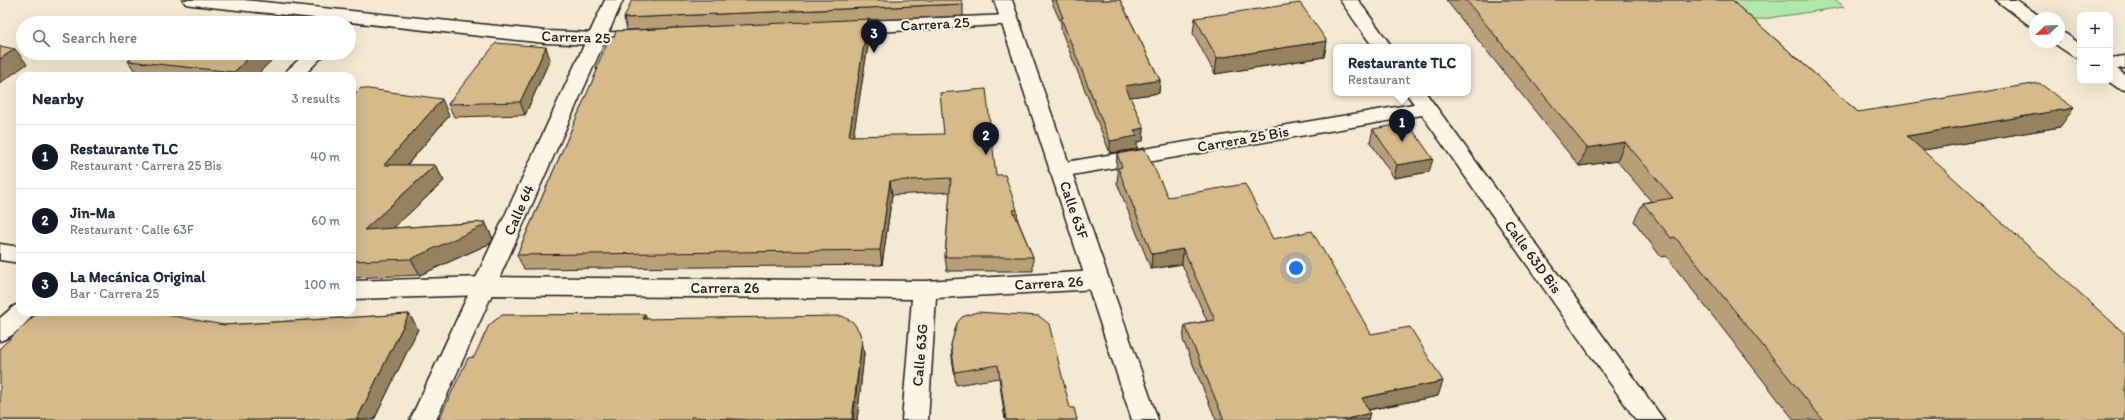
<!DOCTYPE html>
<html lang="en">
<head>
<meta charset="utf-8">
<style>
	:root { --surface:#fff; --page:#f6f6f7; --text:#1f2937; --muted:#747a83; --line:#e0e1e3; --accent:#111827 }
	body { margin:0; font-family:Itim,sans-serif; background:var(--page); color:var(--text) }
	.controls { position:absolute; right:12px; top:12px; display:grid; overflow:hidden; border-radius:8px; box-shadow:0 4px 16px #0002 }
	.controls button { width:36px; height:36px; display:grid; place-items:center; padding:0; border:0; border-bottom:1px solid var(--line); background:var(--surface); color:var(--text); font:20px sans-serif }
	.compass { position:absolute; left:2029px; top:12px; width:36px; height:36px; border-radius:50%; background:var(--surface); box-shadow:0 4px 16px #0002; rotate:247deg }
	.you { position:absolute; left:1296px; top:268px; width:14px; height:14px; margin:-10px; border:3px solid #fff; border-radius:50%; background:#1a73e8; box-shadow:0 0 0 6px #1a73e833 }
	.badge { display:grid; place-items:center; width:26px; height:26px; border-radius:50%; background:var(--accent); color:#fff; font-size:13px; font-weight:700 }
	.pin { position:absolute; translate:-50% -33px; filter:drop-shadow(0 1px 2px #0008) }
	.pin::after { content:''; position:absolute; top:21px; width:14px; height:12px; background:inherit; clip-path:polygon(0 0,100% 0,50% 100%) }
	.popup { position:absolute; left:1333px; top:44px; width:138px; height:52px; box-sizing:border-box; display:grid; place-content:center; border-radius:8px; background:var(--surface); filter:drop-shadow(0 1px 3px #0005); font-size:13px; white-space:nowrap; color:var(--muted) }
	.popup b { font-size:15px; color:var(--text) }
	.popup::after { content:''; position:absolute; left:50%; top:100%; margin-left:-8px; border:8px solid transparent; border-top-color:var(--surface) }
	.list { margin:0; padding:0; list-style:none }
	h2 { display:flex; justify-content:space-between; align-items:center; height:52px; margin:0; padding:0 16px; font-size:17px }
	h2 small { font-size:13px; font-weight:400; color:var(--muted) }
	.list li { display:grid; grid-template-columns:26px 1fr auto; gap:12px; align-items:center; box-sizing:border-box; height:64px; padding:0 16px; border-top:1px solid var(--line) }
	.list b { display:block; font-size:15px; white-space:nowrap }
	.list p { margin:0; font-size:13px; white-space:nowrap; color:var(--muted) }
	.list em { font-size:13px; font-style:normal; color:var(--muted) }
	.icon { flex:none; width:22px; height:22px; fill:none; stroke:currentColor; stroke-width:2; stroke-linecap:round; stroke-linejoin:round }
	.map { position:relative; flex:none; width:2125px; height:420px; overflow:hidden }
	.search { position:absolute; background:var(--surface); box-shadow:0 4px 16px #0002; left:16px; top:16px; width:340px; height:44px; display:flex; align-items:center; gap:10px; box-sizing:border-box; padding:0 14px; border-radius:22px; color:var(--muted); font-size:15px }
	.panel { position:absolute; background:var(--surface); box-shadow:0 4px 16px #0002; left:16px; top:72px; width:340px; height:244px; border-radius:12px }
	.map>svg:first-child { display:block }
	.green { fill:#b0e7aa; stroke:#668263 }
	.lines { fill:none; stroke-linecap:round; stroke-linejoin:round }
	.street-casing { stroke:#1c1c1c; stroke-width:3 }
	.secondary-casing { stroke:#1c1c1c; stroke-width:3 }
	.street { fill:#fcf5e5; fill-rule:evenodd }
	.secondary { fill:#fcf5e5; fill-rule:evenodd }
	.wall { fill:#b7a077; stroke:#1c1c1c }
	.shaded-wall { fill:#958261; stroke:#1c1c1c }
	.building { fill:#d5ba8a; stroke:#1c1c1c }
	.labels { text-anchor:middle; stroke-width:4; stroke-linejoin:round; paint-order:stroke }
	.street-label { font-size:15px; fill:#1c1c1c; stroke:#fcf5e5 }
</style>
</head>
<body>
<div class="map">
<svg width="2125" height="420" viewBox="0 0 2125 420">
	<rect width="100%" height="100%" fill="#f4e9d3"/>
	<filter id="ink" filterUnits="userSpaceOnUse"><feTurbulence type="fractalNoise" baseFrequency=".025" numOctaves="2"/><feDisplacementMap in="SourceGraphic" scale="8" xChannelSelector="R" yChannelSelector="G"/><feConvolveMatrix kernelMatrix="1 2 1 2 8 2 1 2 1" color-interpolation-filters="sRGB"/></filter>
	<g filter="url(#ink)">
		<polygon class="green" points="1710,0 1836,0 1844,7 1735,23"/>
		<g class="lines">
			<defs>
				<g id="street">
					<polygon points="183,0 244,0 546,31 596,33 638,31 645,33 647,37 645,41 638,43 596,45 546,43 192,5 186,4"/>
					<polygon points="1340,0 1358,0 1392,47 1373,47"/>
					<polygon points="1996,0 2017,0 2042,18 2035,18 2035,26 2029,25"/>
					<polygon points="1010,15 1016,16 1019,20 1016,24 841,34 834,32 832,28 834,24 841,22"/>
					<polygon points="2059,32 2066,34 2080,44 2080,58 2073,56 2052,42 2059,42"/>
					<polygon points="306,53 326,53 303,76 281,76"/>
					<polygon points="2125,56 2125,68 2117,69 2125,75 2125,90 2118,88 2108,81 2110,81 2110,58"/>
					<polygon points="1406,93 1426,93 1664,420 1636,420 1422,115 1060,177 1052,175 1049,170 1052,165 1060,163 1414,104"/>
					<polygon points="0,244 20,247 20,263 0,260"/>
					<polygon points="1097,271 1105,274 1109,280 1105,286 1097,289 936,298 928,420 902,420 912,299 484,295 352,299 352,281 484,277 925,281"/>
					<path d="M 20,304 L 20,312 L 34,312 C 27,324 13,337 0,341 L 0,318 L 14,306 Z"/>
				</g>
				<g id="secondary">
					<polygon points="605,0 623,0 436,420 410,420"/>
					<polygon points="994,0 1012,0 1158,420 1132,420"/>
				</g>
			</defs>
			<use href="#street" class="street-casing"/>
			<use href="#secondary" class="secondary-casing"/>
			<use href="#street" class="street"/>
			<use href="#secondary" class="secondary"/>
		</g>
		<g class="wall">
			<polygon points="1051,0 1120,0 1160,80 1159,93 1130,97 1144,128 1143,141 1137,142 1137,149 1110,153 1061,30 1061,23"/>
			<polygon points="1446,0 1731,0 1858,112 2060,127 1923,150 2125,420 1794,420 1666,256 1661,257 1634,221 1643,203 1651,201 1617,161 1579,166"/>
			<polygon points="963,4 963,16 868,20 870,33 853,136 996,175 1017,210 1018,221 1033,257 1033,271 947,271 945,257 950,192 892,195 882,265 524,269 517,255 597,71 596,68 779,24 627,30 624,18"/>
			<polygon points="1195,18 1327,41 1324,57 1215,74 1193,33"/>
			<polygon points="278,54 256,76 138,76 128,61"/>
			<polygon points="550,59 525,115 454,117 448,104"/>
			<polygon points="352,97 449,116 407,165 435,165 444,181 393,228 485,222 493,239 491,243 420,275 352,278"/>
			<polygon points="1373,129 1429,172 1394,178 1370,142"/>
			<polygon points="1117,154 1168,197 1273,239 1371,334 1438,396 1369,410 1368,420 1216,420 1183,340 1185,325 1207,321 1182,264 1151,269 1117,183 1118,173 1116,169"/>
			<polygon points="409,314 418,329 374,420 0,420 224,325"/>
			<polygon points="647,319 862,340 864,354 857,420 436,420 439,419 474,357"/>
			<polygon points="957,323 1070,408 1077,420 1005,420 999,378 956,385 952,358 951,345"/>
		</g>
		<g class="shaded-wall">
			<polygon points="868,19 870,33 851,151 849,136"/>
			<polygon points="1327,41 1324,57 1215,74 1217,58"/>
			<polygon points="546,47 550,59 525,115 520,102"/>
			<polygon points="15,49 27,64 0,83 0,59"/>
			<polygon points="254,53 277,53 278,54 256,76 237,76 234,72"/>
			<polygon points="1160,80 1159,93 1124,98 1125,86"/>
			<polygon points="442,99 449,116 393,181 384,165"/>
			<polygon points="2074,108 2060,127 1895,155 1907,136"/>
			<polygon points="1144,128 1143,141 1137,142 1137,149 1110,153 1110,141 1134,130"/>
			<polygon points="1625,142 1617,161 1579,166 1587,148"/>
			<polygon points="1433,159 1429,172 1394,178 1397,165"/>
			<polygon points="435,165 444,181 374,246 364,230"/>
			<polygon points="890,181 892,195 882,265 880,250"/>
			<polygon points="485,222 493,239 491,243 420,275 411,259"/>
			<polygon points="1183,249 1182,264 1151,269 1152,254"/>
			<polygon points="409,314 418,329 374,420 358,420 357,419"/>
			<polygon points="645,314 650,329 643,319"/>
			<polygon points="862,340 864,354 857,420 853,420"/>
			<polygon points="1443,381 1438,396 1357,412 1362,398"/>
			<polygon points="1370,413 1368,420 1343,420"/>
		</g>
		<g class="building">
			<polygon points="632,0 961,0 963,4 624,18"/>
			<polygon points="1056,0 1120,0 1160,80 1125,86 1144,128 1134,130 1137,136 1110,141 1061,18 1063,18"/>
			<polygon points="1466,0 1731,0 1858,112 2039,83 2074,108 1907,136 2125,334 2125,420 1823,420 1675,237 1671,238 1643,203 1673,198 1625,142 1587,148"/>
			<polygon points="1300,3 1327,41 1217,58 1195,18"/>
			<polygon points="868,19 849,136 944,134 940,93 986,89 996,175 1005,175 1017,210 1013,210 1033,257 945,257 951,178 890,181 880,250 517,255 598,68 596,68 610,37 614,37 616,31"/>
			<polygon points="496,43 546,47 520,102 448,104"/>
			<polygon points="0,46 15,49 0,59"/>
			<polygon points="137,53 254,53 234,72 128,61"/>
			<polygon points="361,88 442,99 384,165 435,165 364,230 485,222 483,226 411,259 352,261 352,97"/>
			<polygon points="1408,123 1433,159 1397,165 1373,129"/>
			<polygon points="1145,149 1168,197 1245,184 1273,239 1312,231 1371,334 1410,327 1443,381 1362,398 1370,413 1343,420 1224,420 1185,325 1215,320 1183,249 1152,254 1118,168 1122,167 1117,154"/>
			<polygon points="38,312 151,312 224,325 409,314 357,419 332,420 0,420 0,348"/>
			<polygon points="977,312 1039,316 1049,324 1070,408 1074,408 1077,420 1006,420 998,365 955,372 951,345 957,323 962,317"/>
			<polygon points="645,314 643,319 842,316 853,322 859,331 862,340 852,419 750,420 691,417 691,420 436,420 439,419 468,358 474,357 489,325 502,315"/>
		</g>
	</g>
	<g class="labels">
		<g class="street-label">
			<text transform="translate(935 24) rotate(-3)" y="5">Carrera 25</text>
			<text transform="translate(576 37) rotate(2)" y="5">Carrera 25</text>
			<text transform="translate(1243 139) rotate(-10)" y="5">Carrera 25 Bis</text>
			<text transform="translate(519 210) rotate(-66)" y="5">Calle 64</text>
			<text transform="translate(1074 210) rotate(71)" y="5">Calle 63F</text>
			<text transform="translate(1533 257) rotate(54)" y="5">Calle 63D Bis</text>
			<text transform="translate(1049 283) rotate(-3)" y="5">Carrera 26</text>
			<text x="725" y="293">Carrera 26</text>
			<text transform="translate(920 355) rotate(-85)" y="5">Calle 63G</text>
		</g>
	</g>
</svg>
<div class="controls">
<button>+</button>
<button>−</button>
</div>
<svg class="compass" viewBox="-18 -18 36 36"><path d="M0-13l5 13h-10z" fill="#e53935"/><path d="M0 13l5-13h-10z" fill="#747a83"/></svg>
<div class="you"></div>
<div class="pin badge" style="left:1402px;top:142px">1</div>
<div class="popup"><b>Restaurante TLC</b>Restaurant</div>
<div class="pin badge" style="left:986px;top:155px">2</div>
<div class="pin badge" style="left:874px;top:53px">3</div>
<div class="search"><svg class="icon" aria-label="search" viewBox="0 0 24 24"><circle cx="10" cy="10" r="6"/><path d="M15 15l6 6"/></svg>Search here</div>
<section class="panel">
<h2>Nearby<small>3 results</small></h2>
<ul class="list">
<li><span class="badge">1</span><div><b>Restaurante TLC</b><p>Restaurant · Carrera 25 Bis</p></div><em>40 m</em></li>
<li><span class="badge">2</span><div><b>Jin-Ma</b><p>Restaurant · Calle 63F</p></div><em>60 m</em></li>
<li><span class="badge">3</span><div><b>La Mecánica Original</b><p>Bar · Carrera 25</p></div><em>100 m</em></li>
</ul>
</section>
</div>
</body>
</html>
